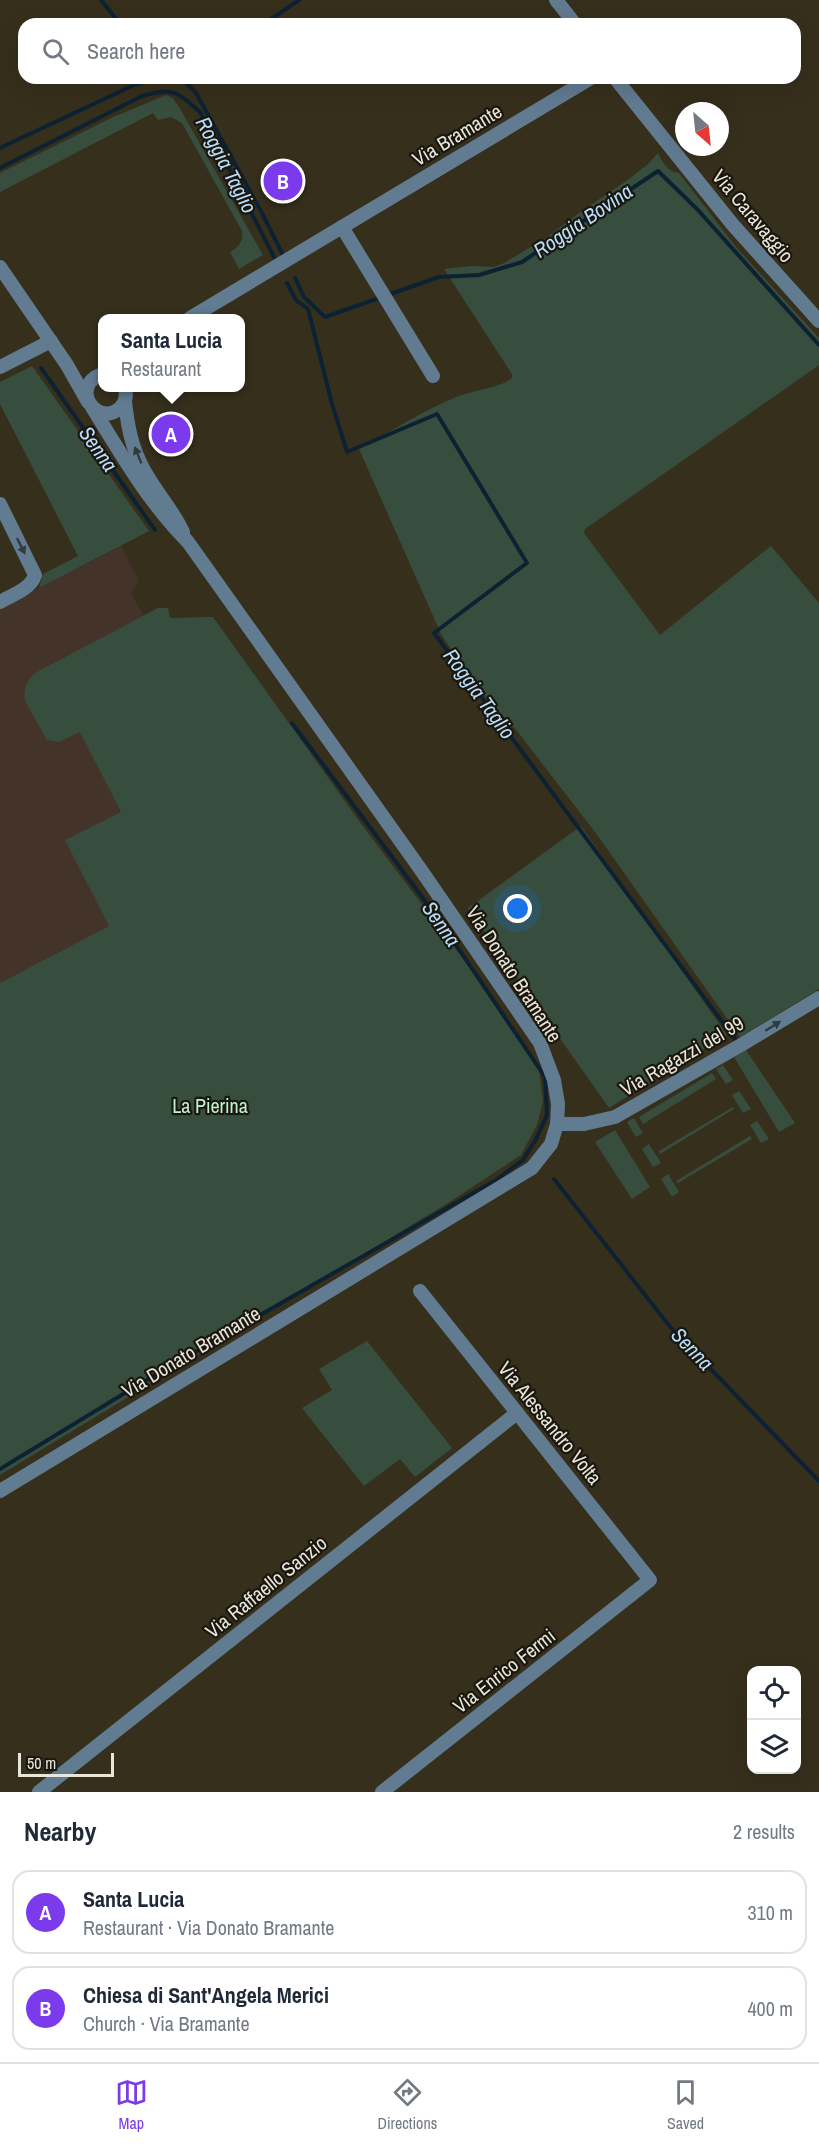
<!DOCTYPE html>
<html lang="en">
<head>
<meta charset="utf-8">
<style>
	:root { --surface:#fff; --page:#f6f6f7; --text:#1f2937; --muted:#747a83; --line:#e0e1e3; --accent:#7c3aed }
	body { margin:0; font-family:"Archivo Narrow",sans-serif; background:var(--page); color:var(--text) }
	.controls { position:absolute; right:18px; bottom:18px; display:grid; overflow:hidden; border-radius:12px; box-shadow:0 6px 24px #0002 }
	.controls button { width:54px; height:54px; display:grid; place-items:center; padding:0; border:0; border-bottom:2px solid var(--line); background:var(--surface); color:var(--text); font:30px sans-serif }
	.compass { position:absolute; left:675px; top:102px; width:54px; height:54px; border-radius:50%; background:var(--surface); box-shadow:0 6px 24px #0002; rotate:153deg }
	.scale { position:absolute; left:18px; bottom:15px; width:96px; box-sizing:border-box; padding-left:6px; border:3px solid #e9e5d9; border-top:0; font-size:16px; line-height:21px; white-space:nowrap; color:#e9e5d9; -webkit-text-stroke:4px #1a170f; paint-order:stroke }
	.you { position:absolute; left:518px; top:909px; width:21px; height:21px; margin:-15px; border:4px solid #fff; border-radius:50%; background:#1a73e8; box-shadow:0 0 0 9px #1a73e833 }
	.badge { display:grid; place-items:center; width:39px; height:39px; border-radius:50%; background:var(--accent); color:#fff; font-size:20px; font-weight:700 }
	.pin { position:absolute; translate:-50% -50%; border:3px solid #fff; box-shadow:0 2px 6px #0006 }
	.popup { position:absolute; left:98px; top:314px; width:147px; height:78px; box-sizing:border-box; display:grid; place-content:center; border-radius:12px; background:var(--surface); filter:drop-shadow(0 2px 4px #0005); font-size:20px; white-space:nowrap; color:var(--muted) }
	.popup b { font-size:22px; color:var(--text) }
	.popup::after { content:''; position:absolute; left:50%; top:100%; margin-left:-12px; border:12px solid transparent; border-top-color:var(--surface) }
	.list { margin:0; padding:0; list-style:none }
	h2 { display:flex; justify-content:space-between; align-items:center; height:78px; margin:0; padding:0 24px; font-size:26px }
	h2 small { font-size:20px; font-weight:400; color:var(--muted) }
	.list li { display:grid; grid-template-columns:39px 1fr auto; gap:18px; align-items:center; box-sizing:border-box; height:84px; margin:0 12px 12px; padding:0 12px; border:2px solid var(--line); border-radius:18px }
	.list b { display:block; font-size:22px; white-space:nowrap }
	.list p { margin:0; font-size:20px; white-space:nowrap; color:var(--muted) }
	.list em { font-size:20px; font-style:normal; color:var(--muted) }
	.icon { flex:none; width:33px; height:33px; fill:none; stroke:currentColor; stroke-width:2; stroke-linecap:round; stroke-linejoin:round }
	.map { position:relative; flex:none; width:819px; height:1792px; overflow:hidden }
	.search { position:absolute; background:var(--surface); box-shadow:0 6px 24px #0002; left:18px; right:18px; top:18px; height:66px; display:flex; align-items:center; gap:15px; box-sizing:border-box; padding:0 21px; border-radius:18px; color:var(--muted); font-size:22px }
	.sheet { height:270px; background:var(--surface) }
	nav { display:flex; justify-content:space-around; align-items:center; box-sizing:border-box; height:84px; border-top:2px solid var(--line); background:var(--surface); font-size:16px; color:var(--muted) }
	nav a { display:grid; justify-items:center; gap:3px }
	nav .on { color:var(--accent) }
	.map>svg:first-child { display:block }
	.education { fill:#443329 }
	.green { fill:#374e3f }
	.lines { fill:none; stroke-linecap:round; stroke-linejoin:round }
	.stream { stroke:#0c2233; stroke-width:4 }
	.minor { stroke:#617b91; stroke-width:14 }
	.oneway { fill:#333a3c }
	.labels { text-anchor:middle; stroke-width:4.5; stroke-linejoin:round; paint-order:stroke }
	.street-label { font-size:20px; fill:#e9e5d9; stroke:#1a170f }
	.park-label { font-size:20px; fill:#bef3d0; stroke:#1a170f }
	.water-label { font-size:21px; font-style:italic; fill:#b9defc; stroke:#1a170f }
</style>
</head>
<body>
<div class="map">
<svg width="819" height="1792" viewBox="0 0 819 1792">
	<rect width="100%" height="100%" fill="#362f1c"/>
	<polygon class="education" points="121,546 139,581 131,593 143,615 158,608 168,608 170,618 213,617 345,803 0,983 0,608"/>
	<g class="green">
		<path d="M 166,95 L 173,98 L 179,107 L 263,255 L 239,269 L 230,252 C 238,248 244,241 242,231 L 182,123 L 171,117 L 158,120 L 153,113 L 0,192 L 0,173 L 111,118 Z"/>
		<path d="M 658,153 C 663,163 667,171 679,173 L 736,247 L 819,338 L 819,365 L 585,529 L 584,533 L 660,635 L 771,546 L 819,603 L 819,989 L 740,1037 L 598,836 L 517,731 L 476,687 L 441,634 L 359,449 C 392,431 425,409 459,396 C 472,391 505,386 512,378 L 512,374 L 444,269 L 470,266 L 494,267 L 504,263 L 546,238 L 579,213 L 629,179 L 648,164 Z"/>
		<polygon points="32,366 149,531 39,588 43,574 78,556 0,404 0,382"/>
		<path d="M 158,608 L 168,608 L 170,618 L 213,617 L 362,825 L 509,1020 L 539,1070 L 543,1102 L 537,1125 L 521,1155 L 448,1203 L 0,1475 L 0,983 L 109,926 L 65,840 L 121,812 L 80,732 L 59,742 L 47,740 L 25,701 C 23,689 27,679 37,672 Z"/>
		<polygon points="581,826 727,1035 609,1108 468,908"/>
		<polygon points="746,1050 795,1123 779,1132 734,1057"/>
		<polygon points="723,1065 733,1080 726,1084 716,1069"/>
		<polygon points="712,1073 716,1079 643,1124 639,1117"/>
		<polygon points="739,1091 751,1109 743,1113 732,1095"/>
		<polygon points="733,1107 734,1109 660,1154 659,1151"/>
		<polygon points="634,1118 643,1133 636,1137 627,1122"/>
		<polygon points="757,1121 769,1139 761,1143 750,1125"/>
		<polygon points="615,1130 650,1187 632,1199 595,1142"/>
		<polygon points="750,1136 752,1139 678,1183 676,1181"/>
		<polygon points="649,1144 661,1163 653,1167 642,1149"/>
		<polygon points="668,1174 679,1192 672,1197 661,1179"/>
		<polygon points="367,1341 452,1448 415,1477 400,1459 364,1486 302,1408 332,1390 319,1369"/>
	</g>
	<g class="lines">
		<g class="stream">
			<polyline points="101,0 120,24"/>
			<polyline points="264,24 299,0"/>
			<polyline points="181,78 196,93 261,211 282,253"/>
			<polyline points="0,148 134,85 159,78"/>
			<path d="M 0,168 L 142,96 C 173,87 176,91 200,112 L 274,257"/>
			<polyline points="295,278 304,297 325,317 439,277 479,275 522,262 658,171 697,209 819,345"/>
			<polyline points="287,283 296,300 308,309 332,404 347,452 437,414 527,563 434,633 735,1039"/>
			<polyline points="41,368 155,530"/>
			<polyline points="554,1179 671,1328 819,1481"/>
			<polyline points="0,1469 138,1385 496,1180 523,1160 535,1141 547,1115 545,1077 440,921 292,723"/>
		</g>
		<g class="minor">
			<polyline points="556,0 575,24"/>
			<polyline points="615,78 733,225 819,321"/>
			<polyline points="342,227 433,376"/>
			<polyline points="0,267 67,365 88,402"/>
			<polyline points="190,318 591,78"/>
			<polyline points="0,367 51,341"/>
			<path d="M 102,374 C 69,386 96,427 119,409 C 126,403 127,396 125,388"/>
			<path d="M 125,401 C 127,422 130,441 139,460 C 150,486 171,506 183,532"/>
			<path d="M 0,504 L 35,575 C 31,589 12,595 0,602"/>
			<polyline points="557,1124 584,1124 615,1117 741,1045 819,998"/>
			<path d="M 0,1491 L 532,1168 L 551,1144 L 557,1124 L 558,1104 L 554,1080 L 540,1043 L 421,870 L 188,542 C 149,503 121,454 92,407"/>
			<polyline points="39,1792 517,1413"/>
			<polyline points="382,1792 650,1580 420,1291"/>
		</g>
	</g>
	<defs><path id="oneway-solid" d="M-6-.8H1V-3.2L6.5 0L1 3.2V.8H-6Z" transform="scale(1.5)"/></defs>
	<g class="oneway">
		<use href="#oneway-solid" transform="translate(138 455) rotate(-112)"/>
		<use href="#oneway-solid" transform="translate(21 546) rotate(63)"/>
		<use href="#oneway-solid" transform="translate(773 1026) rotate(-32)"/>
	</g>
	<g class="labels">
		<g class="street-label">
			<text transform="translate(457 135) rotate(-31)" y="7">Via Bramante</text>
			<text transform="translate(753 216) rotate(50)" y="7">Via Caravaggio</text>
			<text transform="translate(514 974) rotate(57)" y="7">Via Donato Bramante</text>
			<text transform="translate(682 1056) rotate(-30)" y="7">Via Ragazzi del 99</text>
			<text transform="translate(191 1352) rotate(-31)" y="7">Via Donato Bramante</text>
			<text transform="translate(550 1423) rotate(51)" y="7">Via Alessandro Volta</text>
			<text transform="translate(266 1587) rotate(-39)" y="7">Via Raffaello Sanzio</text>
			<text transform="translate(504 1671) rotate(-38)" y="7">Via Enrico Fermi</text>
		</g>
		<g class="park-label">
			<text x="210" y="1113">La Pierina</text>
		</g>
		<g class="water-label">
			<text transform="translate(226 165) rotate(62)" y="7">Roggia Taglio</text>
			<text transform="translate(583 221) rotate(-34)" y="7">Roggia Bovina</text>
			<text transform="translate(98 449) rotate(55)" y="7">Senna</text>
			<text transform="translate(479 694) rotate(54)" y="7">Roggia Taglio</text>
			<text transform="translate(441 924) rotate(55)" y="7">Senna</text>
			<text transform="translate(692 1349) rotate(46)" y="7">Senna</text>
		</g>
	</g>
</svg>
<div class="controls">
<button><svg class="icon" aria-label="locate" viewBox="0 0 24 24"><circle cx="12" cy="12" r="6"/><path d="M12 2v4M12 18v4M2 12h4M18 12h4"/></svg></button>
<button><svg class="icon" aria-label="layers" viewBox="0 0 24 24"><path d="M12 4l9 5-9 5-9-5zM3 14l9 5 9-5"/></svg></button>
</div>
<svg class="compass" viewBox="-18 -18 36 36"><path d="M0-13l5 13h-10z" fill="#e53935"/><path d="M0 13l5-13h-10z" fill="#747a83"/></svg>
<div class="scale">50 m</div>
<div class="you"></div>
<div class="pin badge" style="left:171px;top:434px">A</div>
<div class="popup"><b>Santa Lucia</b>Restaurant</div>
<div class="pin badge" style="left:283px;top:181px">B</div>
<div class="search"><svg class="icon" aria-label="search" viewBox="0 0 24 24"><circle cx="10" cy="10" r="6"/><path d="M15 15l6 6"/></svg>Search here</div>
</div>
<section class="sheet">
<h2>Nearby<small>2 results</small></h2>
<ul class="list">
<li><span class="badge">A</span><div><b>Santa Lucia</b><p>Restaurant · Via Donato Bramante</p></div><em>310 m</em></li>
<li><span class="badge">B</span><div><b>Chiesa di Sant'Angela Merici</b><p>Church · Via Bramante</p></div><em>400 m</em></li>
</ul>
</section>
<nav>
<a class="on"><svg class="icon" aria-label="map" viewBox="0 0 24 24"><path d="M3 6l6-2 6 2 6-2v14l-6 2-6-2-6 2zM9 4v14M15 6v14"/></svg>Map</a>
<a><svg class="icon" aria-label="directions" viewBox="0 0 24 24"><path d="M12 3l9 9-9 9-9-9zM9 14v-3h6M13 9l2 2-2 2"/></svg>Directions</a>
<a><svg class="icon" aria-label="saved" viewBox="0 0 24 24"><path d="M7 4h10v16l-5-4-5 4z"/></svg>Saved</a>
</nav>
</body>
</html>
